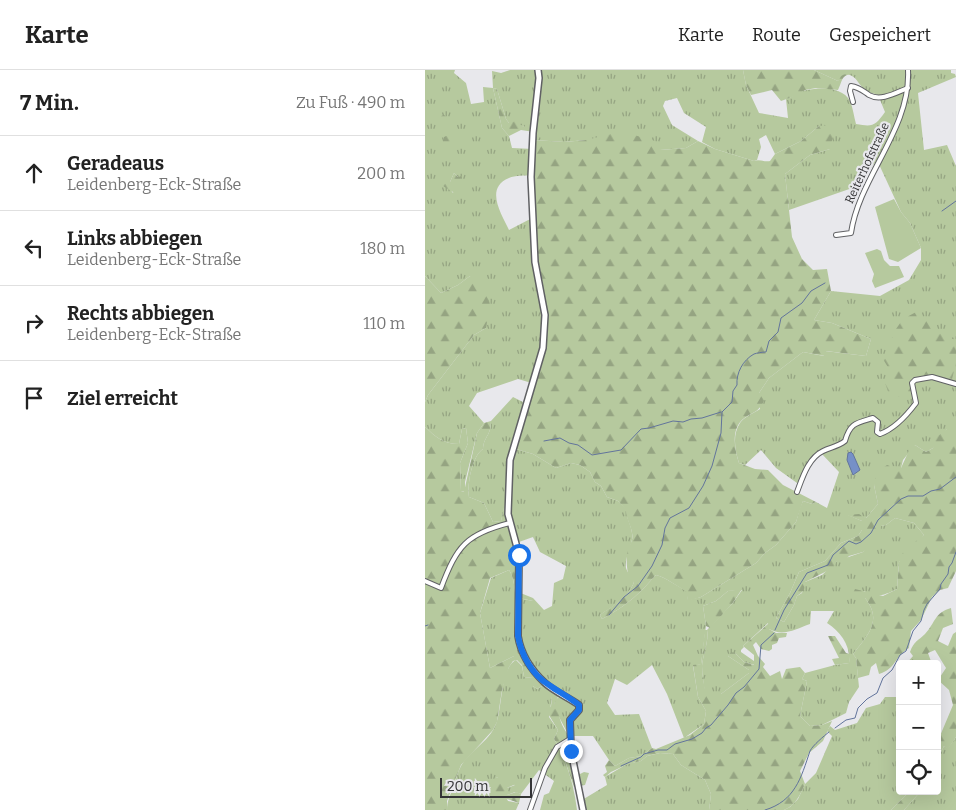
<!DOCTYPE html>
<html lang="de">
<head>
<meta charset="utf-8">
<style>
	:root { --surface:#fff; --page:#f2f2f2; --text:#222; --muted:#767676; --line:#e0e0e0 }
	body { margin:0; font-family:Bitter,serif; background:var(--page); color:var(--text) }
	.controls { position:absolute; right:15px; bottom:15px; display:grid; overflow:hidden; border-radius:5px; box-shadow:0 5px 20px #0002 }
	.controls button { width:45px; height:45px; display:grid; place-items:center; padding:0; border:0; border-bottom:1px solid var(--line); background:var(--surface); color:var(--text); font:25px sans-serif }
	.scale { position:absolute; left:15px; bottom:12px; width:92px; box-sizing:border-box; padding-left:5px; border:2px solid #343436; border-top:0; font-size:14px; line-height:18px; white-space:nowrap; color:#343436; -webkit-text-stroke:4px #e8e8ec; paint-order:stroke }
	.stop { position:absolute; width:15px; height:15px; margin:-11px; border:4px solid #1a73e8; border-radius:50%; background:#fff }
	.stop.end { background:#1a73e8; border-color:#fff; box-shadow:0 1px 5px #0008 }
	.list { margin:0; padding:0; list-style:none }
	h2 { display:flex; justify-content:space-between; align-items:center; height:65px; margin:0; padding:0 20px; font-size:21px }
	h2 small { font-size:16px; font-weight:400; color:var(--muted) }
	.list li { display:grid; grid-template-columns:32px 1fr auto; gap:15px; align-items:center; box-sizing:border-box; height:75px; padding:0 20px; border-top:1px solid var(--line) }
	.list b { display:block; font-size:19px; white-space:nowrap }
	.list p { margin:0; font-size:16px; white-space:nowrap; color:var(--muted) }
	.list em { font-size:16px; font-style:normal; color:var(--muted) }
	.icon { flex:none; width:28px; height:28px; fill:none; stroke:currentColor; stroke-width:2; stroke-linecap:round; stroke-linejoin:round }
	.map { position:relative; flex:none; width:531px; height:740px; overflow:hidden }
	header { display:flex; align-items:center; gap:30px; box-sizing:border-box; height:70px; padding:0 25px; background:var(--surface); border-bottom:1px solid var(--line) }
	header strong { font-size:24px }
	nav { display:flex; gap:28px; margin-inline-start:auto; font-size:18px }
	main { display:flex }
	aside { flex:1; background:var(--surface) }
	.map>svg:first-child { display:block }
	.grass { fill:url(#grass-tufts); fill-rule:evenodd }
	.forest { fill:url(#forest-firs) }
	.pitch { fill:#b6c99e }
	.water { fill:#7690c7; stroke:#62749c }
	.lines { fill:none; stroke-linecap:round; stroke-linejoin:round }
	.stream { stroke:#62749c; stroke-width:1 }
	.street-casing { stroke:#606164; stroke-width:6 }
	.secondary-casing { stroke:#606164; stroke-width:8 }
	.street { stroke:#fff; stroke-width:4 }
	.secondary { stroke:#fff; stroke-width:5 }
	.route { stroke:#1a73e8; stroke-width:6 }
	.labels { text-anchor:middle; stroke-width:4.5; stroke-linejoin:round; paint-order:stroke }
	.street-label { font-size:12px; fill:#343436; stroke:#e8e8ec }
</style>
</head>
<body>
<header>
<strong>Karte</strong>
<nav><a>Karte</a><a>Route</a><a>Gespeichert</a></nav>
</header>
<main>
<aside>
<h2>7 Min.<small>Zu Fuß · 490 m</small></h2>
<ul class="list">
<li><svg class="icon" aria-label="ahead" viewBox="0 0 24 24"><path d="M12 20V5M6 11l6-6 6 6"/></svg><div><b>Geradeaus</b><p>Leidenberg-Eck-Straße</p></div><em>200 m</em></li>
<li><svg class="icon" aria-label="left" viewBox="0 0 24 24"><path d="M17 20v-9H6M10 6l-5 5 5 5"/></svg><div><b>Links abbiegen</b><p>Leidenberg-Eck-Straße</p></div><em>180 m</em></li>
<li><svg class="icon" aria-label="right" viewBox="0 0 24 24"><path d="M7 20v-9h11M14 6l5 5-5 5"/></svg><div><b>Rechts abbiegen</b><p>Leidenberg-Eck-Straße</p></div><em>110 m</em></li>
<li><svg class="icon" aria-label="arrive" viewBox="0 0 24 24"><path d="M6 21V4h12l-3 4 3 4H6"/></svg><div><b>Ziel erreicht</b></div></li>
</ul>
</aside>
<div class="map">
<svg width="531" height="740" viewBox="0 0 531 740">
	<defs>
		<pattern id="grass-tufts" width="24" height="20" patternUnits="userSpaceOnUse" patternTransform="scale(1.25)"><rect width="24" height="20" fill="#b6c99e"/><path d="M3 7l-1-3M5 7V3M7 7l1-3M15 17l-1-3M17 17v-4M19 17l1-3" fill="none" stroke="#95a482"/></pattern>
		<pattern id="forest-firs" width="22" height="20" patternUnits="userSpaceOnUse" patternTransform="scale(1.25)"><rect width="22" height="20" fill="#b6c99e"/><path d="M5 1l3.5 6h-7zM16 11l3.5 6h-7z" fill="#95a482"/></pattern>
	</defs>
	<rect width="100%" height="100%" fill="#e8e8ec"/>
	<g class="grass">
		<path d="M 0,0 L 30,0 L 29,3 L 41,13 L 46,34 L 59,32 L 58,17 L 68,18 L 67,1 L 76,3 L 85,0 L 318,0 L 321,15 L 334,43 L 363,48 L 361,29 C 368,27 376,21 382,20 C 396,17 418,17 425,31 C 428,38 429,47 431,54 C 448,57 450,56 460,42 L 453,25 C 447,23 441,22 437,17 C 431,10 430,5 420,4 L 413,11 L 389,0 L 526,0 L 526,3 L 530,4 L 531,7 L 493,23 L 499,80 L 522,75 L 531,96 L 531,359 L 522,359 L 508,378 L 501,382 L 490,375 L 478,390 L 476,398 L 449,415 L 453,434 L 441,448 L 423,445 L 437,451 L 437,460 L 433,466 L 416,473 L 400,491 L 374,502 L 365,523 L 351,548 L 359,552 L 369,535 L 372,526 L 377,523 L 380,512 L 397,505 L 412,491 L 438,482 L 455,456 L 461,455 L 470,448 L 489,453 L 499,465 L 474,492 L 472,519 C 460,525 450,529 439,521 L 431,528 L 440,528 C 458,551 443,565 428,584 L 431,588 L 434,617 L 424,632 L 421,643 L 397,655 L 385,656 L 375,646 L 382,611 L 377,609 L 380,603 L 410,595 L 424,593 C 426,576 416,562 402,553 L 409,541 L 386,541 L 385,554 C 371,559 358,567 344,559 L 343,553 L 318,576 L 319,577 L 316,580 L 316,582 L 329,591 L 330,595 L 319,592 L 310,583 L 303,586 L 324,600 L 324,603 L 296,624 L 280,624 C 279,615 277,605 277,596 C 278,584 284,572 282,560 L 307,534 L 317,520 L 303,521 L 291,531 L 278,536 L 281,556 L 276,594 L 268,596 L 273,627 L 281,641 L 279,654 L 259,668 L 242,624 L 227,595 L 202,615 L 190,609 L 182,633 L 190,645 L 214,644 L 227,678 L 217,686 L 204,688 L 190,696 L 184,690 L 168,666 L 144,666 L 133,645 L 133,636 L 129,635 L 130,630 L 134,627 L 127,627 L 124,647 L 133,660 L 129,669 C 142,691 149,715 152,740 L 115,740 L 119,725 L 124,723 L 129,711 L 114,700 L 96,724 L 90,722 L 82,725 L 82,718 L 90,715 L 71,707 L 83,731 L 94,733 L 91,740 L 22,740 C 22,731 25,726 28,718 C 31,711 32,703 36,696 C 44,681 67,670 72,651 C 77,636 76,597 91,590 L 97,596 L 99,607 L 108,608 L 108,616 L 112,619 L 117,616 L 89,586 L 65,598 L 55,543 L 66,508 L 84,500 C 94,514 90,555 88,572 L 93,528 L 108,531 L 108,528 L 119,540 L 127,536 L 129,513 L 138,509 L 141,496 L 115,482 L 108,467 L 94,472 L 79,438 L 76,451 L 68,452 L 59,433 L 44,427 C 42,414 47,386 58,379 C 59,366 66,366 66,351 L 88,327 L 98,332 L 103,337 L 91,379 L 108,384 L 131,398 L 146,393 L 155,395 L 165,402 L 170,412 L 176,416 L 182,427 L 193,431 L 202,440 C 201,449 206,454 207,463 C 209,474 199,487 201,498 C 202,502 207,508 209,512 C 204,527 188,536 175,545 L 177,549 C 192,541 205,532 217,520 C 222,515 226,510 231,505 C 242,508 251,516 262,521 L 263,530 L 276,527 L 331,493 L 340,483 L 351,475 L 371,452 L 375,438 L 378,431 L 387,434 L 391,432 L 402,438 L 414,402 L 396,383 L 387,391 L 379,407 L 372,413 L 351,398 L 336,380 L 320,395 L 314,393 C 310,380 307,365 315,353 C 319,347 329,343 335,339 L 334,323 L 344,308 L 378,282 L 399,286 L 400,281 L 441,286 L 446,269 L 407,253 L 389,250 L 406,221 L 455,226 L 484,210 L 496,190 L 496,178 L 485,153 L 476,142 L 452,90 L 433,116 L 364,140 L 360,104 L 385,85 L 405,79 L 394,56 L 376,71 L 350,84 L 341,65 L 334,69 L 336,77 L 332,90 L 329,91 L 290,79 L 277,72 L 281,57 L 259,43 L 252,28 L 240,31 L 238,36 L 247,55 L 273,71 L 261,78 L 235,80 L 161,70 L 139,72 L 109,70 L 109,62 L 95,55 L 84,53 L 81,49 L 72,19 L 68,18 L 77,58 L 84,66 L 87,78 L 108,79 L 107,105 C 100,106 90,105 84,108 C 59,118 77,145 84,160 L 109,147 L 112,182 L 123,246 L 120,279 L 110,314 L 93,309 L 52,323 L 44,336 L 59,353 L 52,363 L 40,412 L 40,422 L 36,421 L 35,393 L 43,373 L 41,358 L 37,359 L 34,374 C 18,374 11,367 0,357 L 0,332 L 3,325 L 49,265 L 61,258 L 45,206 L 33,215 L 16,223 L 0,206 ZM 29,103 L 33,107 L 28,123 L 20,112 L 25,112 Z"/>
		<polygon points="460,627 475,627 475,721 485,721 466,740 359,740 365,737 373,729 380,714 391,703 407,666 402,661 405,656 410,660 432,653 441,638 455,634"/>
		<polygon points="531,667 531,740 479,740 496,721 512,721 512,690 519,676 523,678"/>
		<polygon points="235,683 248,684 256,695 280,710 286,724 284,740 159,740 157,730 182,715 180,707 202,694 216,691 222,686"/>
	</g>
	<g class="forest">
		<path d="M 318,0 L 389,0 L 413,11 L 416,6 L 420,4 L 425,4 C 416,6 417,12 413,20 L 391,18 L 380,20 L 373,25 L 356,31 L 347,20 L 326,25 L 321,15 Z"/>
		<polygon points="68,18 72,19 81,49 84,53 90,51 99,57 103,51 108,48 109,62 96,60 84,66 77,58"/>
		<path d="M 19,45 C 29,52 26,60 33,66 L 33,70 L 30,72 L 18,74 L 19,67 L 24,65 L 25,62 L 24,55 L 18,51 L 16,46 Z"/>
		<path d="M 406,55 L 409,62 L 405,79 L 385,85 L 360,104 L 367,167 L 377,189 L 388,200 L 402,199 L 406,221 L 389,250 L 407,253 L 446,269 L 441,286 L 401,281 L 400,286 L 378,282 L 344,308 L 334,323 L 341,327 C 332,346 328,340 316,351 C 306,362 310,381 314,393 L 330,399 L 343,400 L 358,415 L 391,432 L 387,434 L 378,431 L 371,452 L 351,475 L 340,483 L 331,493 L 276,527 L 263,531 L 261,521 C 251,516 242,508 231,505 C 226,510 222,515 217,520 C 205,532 192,541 177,549 L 175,545 C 187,536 204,527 209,512 L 205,511 C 202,501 201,493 202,483 C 203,476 209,472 207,463 C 206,455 201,449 201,440 L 193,431 L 182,427 L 176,416 L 170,412 L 165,402 L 155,395 L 146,393 L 131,398 L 108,384 L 91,379 L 91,375 L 103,337 L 98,332 L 105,317 L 110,314 L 120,279 L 123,246 L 112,182 L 109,147 L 109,70 L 139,72 L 161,70 L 190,63 L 209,65 L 230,71 L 235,80 L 261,78 L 273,71 L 290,79 L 329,91 C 334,89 340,92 345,91 L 350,84 L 376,71 L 394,56 Z"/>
		<polygon points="29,103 33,107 37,106 35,110 40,116 33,125 18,116 20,112 25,112"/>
		<polygon points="0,206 16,223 33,215 45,206 62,216 65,236 61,258 49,265 3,325 0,332"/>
		<path d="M 493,241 C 501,249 520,271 531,269 L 531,293 L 527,309 L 506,305 L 490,308 L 486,313 L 487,324 L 471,327 L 464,324 L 460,313 L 464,299 L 458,289 L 471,259 L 478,249 Z"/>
		<path d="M 66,351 C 66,366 59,366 58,379 C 47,386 42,414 44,427 L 59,433 L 68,452 L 76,451 L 79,437 L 94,472 L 89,474 L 93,490 L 93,522 L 108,528 L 108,531 L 94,528 L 92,572 L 88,573 C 90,555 94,514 84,500 L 65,508 L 55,543 L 65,598 L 89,586 L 97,585 L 127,619 L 124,623 L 117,616 L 112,619 L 108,616 L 108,608 L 99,607 L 97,595 L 92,590 L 88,591 L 84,597 L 77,620 L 72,652 L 68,660 L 36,695 L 22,731 L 22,740 L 0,740 L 0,357 C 11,367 18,374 34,374 L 37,359 L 41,358 L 43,373 L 35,393 L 36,421 L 39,422 L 52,363 L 59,353 Z"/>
		<path d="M 522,359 L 531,359 L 531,501 L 523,518 L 515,520 L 507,527 L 496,550 L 486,561 L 484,578 C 469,587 471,599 454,604 L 451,593 L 446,597 L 444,605 L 433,608 L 431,588 L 428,584 C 443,565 458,551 440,528 L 431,528 L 427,525 L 430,519 L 458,526 L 472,519 L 474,492 L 479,480 L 499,465 L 489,453 L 470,448 L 461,455 L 456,456 L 455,464 L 438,482 L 424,486 L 419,492 L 412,491 L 408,498 L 380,512 C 380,520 378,522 372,526 L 369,535 L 359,552 L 351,548 L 365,523 L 374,502 L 400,491 L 416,473 L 433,466 L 437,460 L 437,451 L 422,445 L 434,444 L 441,448 L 453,434 L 449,415 L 452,402 L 462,395 L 476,398 L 486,376 L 490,375 L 501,382 L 508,378 L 510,368 Z"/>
		<polygon points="317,519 307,534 285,558 281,556 278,536 291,531 303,521"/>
		<path d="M 526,538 L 528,554 L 518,558 L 513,571 L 523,576 L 528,564 L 531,562 L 531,667 L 523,679 L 519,676 L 512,690 L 512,673 L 528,635 L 524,620 L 513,610 L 521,598 L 510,580 L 503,583 L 507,594 L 481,594 L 488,586 L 485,582 C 489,571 493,571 500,564 C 511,552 509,543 526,538 Z"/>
		<path d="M 344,553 L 344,559 L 351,563 L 362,563 L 361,567 L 354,568 L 352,573 L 347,575 L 347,579 L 344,581 L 336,579 L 331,572 L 328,575 L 333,586 L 340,594 L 338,597 L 345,606 L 355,601 L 357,609 L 361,599 L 375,597 L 380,603 L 377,609 L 382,611 L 375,646 L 385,656 L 397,655 L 407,651 L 398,671 L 384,683 L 375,701 L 380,714 C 375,725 371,735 359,740 L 284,740 L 286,724 L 280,710 L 256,695 L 248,684 L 235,683 L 222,686 L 216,691 L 203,694 L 186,702 L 180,707 L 178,705 L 182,702 L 180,696 L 184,690 L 190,696 L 204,688 L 217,686 L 227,678 L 231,679 L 265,665 L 279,654 L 281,641 L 273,627 L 268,595 L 276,594 L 280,560 L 282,560 C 284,572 278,584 277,596 C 277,605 279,615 281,624 L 296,624 L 324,603 L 324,600 L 303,586 L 306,582 L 310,583 L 319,592 L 329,595 L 329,585 L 318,576 Z"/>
		<polygon points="403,566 410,566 421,583 425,584 424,593 410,595 407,589 414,588"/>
		<path d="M 131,624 L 134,625 L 129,634 L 133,635 C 133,647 137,657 144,666 L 149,666 L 149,679 L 144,684 L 148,700 L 155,704 L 159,702 L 164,703 L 160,715 L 149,717 L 137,682 L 129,669 L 133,660 L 122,642 L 126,636 L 127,627 Z"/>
		<polygon points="70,707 86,710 91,714 82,718 82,725 91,722 96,724 94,733 67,724"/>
		<polygon points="485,721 496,721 479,740 466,740"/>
	</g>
	<g class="pitch">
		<polygon points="469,129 476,142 485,153 496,178 473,192 464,189 450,137"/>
		<polygon points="452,179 456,181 459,190 465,196 474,196 479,207 450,218 447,211 449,204 440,183"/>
	</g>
	<polygon class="water" points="426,382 428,384 435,400 428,405 422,390 423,383"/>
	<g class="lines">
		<g class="stream">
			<polyline points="517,141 531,131"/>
			<polyline points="119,371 135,368 144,373 153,375 167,385 196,380 216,359 224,358 248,351 258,352 266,349 277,348 296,342"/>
			<path d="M 184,545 L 199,527 L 213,516 L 227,496 L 237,475 L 240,458 L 245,448 L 264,438 L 278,416 L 287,396 L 296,363 L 297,342 L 307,332 L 308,321 L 312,315 C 311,303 318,290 329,284 C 332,283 337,282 341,282 L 344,271 L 353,262 L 356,248 L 377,233 L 386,221 L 400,213"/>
			<polyline points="0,556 3,555"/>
			<polyline points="350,560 359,540 382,503 403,495 408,485 424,471 431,474 436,472 446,463 453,450 476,429 483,426 498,426 506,421 515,419 531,407"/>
			<polyline points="410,658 421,650 430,648 433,638 442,629 452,623 458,608 467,600 475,585 481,581 488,561 496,551 499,540 502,534 515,519 516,514 523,504 524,497 527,493 531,482"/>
			<polyline points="196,696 216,687 219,684 233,680 242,680 250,674 267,669 277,663 281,658 286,655 303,635 311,623 319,617 334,599 336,575 349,563"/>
			<path d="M 340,740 C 370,731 376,708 385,681 C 388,675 399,666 404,662"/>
		</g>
		<defs>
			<g id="street">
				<path d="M 428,32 L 425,21 L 426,16 C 434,17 438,21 444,25 C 456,32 472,22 483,18"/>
				<path d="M 411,165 L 426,163 C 434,107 486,59 483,0"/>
				<path d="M 372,422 C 377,409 383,388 398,381 C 406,377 412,377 420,371 C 425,353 431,353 448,348 L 453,352 L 452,362 L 455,364 C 469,359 482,345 491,333 L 487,313 L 490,310 L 507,307 L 531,314"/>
				<path d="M 0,511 L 16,518 C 32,476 41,464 85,453"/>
				<polyline points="105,740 120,698 132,677 145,669"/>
			</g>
			<path id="secondary" d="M 113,0 L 114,8 L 108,63 L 106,107 L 110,192 L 120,245 L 118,278 L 85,390 L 83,444 L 94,485 L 93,566 C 96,585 106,600 120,613 C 130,622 143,627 154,635 L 154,640 L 145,650 L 146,681 L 158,740"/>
		</defs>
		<use href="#street" class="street-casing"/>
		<use href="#secondary" class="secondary-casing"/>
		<use href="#street" class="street"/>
		<use href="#secondary" class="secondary"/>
	</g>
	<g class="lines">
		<path class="route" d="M 94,485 L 93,566 C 96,584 107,605 124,615 C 134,622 144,627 154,635 L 154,640 L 145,650 L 146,681"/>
	</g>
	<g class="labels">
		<g class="street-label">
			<text transform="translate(442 93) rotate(-65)" y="4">Reiterhofstraße</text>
		</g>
	</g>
</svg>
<div class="controls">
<button>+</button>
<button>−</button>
<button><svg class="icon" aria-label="locate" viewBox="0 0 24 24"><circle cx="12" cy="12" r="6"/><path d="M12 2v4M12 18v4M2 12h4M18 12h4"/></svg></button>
</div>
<div class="scale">200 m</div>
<div class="stop" style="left:94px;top:485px"></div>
<div class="stop end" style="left:146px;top:681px"></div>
</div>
</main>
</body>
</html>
